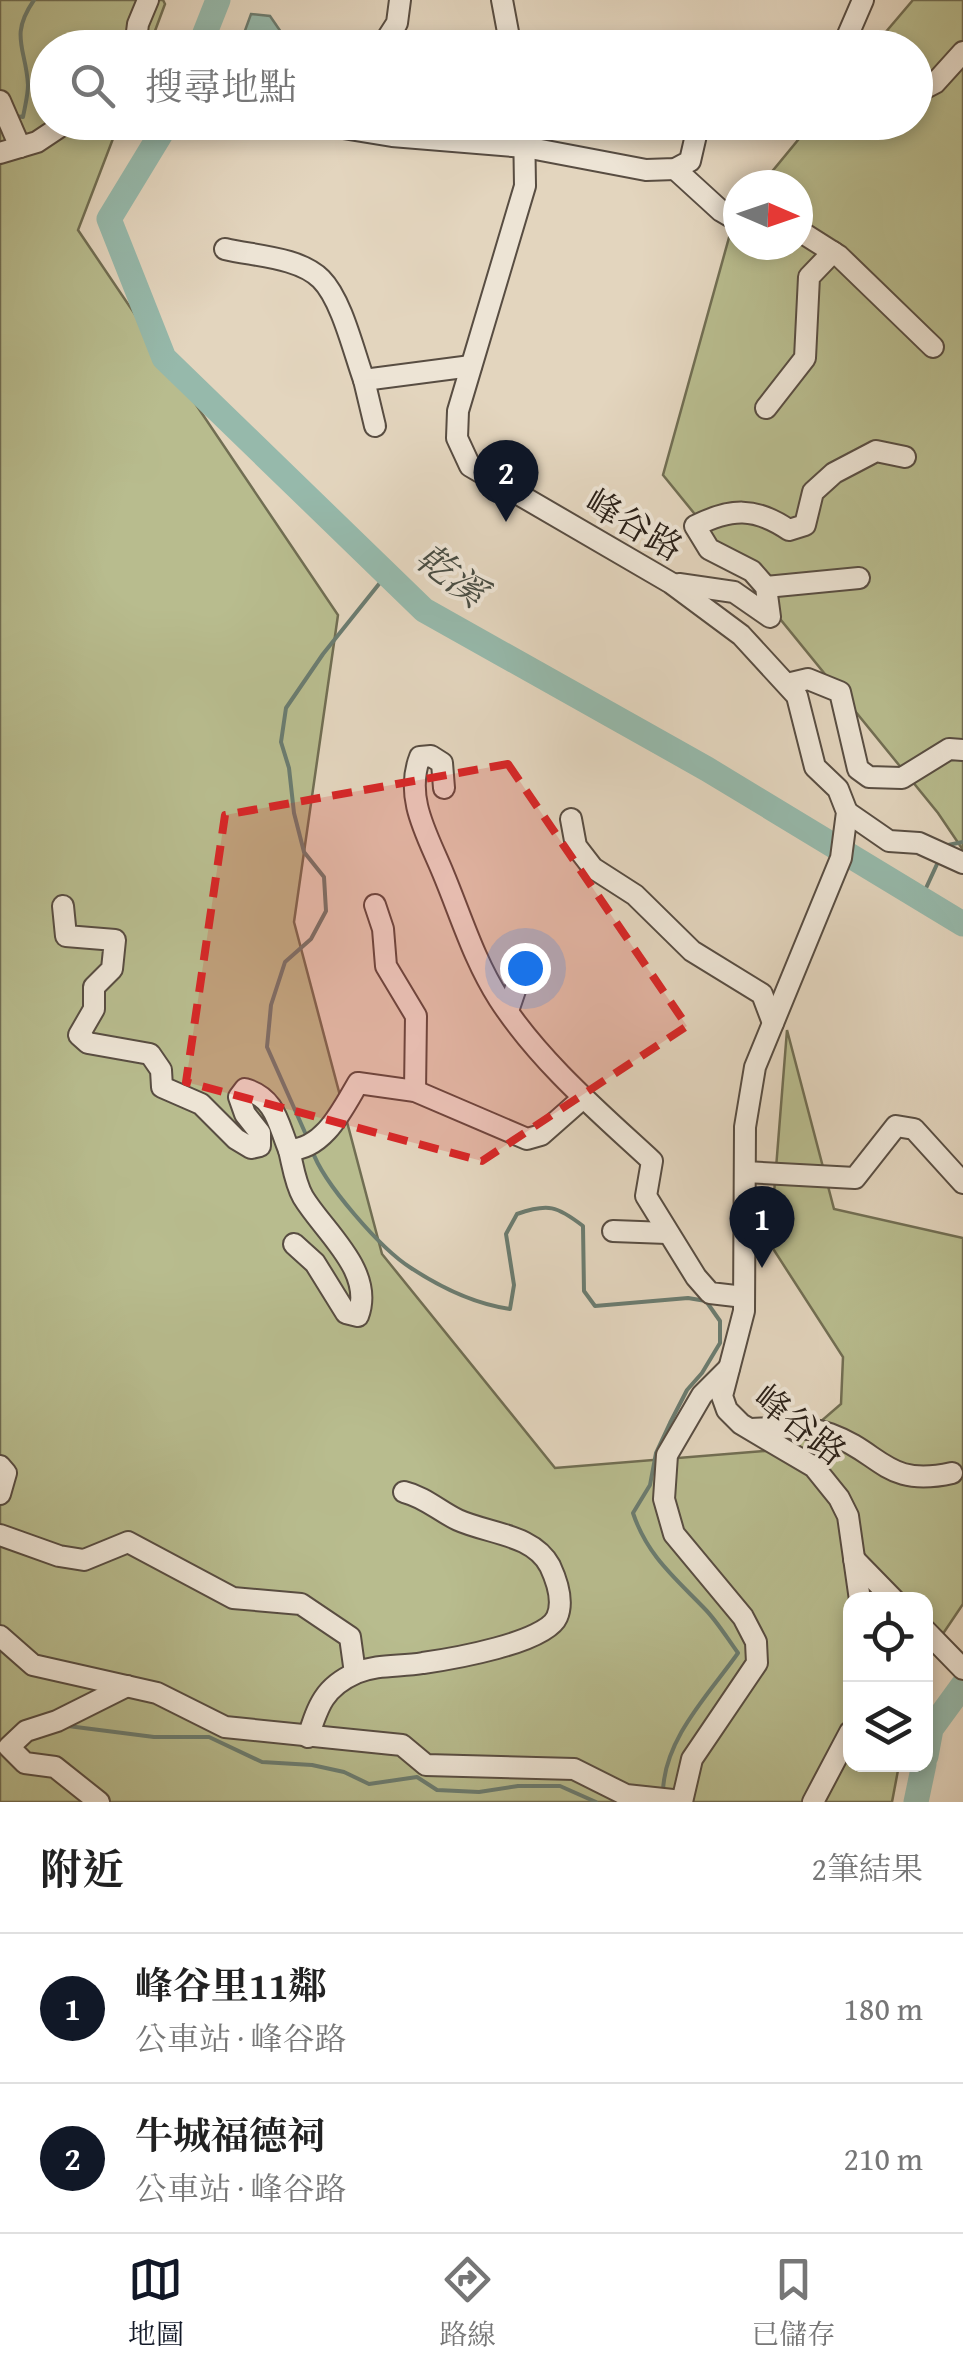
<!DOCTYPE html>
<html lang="zh-TW">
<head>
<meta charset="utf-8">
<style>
	:root { --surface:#fff; --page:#f2f2f2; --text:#222; --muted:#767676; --line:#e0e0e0; --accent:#111827 }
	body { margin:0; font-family:"Gentium Book Plus","Noto Serif TC",serif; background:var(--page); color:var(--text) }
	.controls { position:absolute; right:30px; bottom:30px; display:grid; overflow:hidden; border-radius:20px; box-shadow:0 5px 15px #0003 }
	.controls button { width:90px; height:90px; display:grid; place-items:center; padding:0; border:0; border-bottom:2px solid var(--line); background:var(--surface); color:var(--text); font:50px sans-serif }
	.compass { position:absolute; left:723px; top:170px; width:90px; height:90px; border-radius:50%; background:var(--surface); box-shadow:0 5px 15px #0003; rotate:92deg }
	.you { position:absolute; left:525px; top:968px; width:35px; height:35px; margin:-25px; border:8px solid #fff; border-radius:50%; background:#1a73e8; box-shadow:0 0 0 15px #1a73e833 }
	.badge { display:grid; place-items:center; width:65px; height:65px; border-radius:50%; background:var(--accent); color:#fff; font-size:32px; font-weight:700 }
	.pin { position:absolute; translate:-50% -82px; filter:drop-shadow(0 2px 5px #0008) }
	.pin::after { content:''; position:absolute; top:52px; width:35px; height:30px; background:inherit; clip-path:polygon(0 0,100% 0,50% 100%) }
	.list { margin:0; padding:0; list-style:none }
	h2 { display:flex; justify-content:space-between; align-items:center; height:130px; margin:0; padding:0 40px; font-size:42px }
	h2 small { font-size:32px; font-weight:400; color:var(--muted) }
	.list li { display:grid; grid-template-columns:65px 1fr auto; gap:30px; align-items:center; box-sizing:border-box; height:150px; padding:0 40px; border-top:2px solid var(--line) }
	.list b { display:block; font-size:38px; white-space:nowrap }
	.list p { margin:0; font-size:32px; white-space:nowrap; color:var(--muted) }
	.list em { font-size:32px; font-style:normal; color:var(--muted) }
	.icon { flex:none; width:55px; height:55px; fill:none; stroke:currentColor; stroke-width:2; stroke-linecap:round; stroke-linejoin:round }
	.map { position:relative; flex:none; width:963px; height:1802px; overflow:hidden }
	.search { position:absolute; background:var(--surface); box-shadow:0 5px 15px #0003; left:30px; right:30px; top:30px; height:110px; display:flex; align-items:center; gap:25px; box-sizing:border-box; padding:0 35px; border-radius:55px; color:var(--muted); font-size:38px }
	.sheet { height:430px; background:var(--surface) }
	nav { display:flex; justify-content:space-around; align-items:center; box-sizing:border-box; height:140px; border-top:2px solid var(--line); background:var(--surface); font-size:28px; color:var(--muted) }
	nav a { display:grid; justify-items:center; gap:5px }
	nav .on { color:var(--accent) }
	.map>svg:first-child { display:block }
	.green { fill:#b8bc8e; stroke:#716e53; stroke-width:2.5 }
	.water { fill:#96b9ab; stroke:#6b7c70; stroke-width:2.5 }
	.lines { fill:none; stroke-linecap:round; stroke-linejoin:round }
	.stream { stroke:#6b7c70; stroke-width:4 }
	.river { stroke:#96b9ab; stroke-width:25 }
	.minor-casing { stroke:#584d42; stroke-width:24 }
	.minor { stroke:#ede4d5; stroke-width:20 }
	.marked { fill:#d62828; fill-opacity:0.2; stroke:#d62828; stroke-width:8; stroke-dasharray:20 12; stroke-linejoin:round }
	.labels { text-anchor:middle; stroke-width:8; stroke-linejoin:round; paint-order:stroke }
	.street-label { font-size:35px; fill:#2a2018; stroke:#ede4d5 }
	.water-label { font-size:38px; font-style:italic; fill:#4a4e44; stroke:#ede4d5 }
</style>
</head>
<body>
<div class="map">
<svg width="963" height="1802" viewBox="0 0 963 1802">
	<rect width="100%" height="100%" fill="#e3d5be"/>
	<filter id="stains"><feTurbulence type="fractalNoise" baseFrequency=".002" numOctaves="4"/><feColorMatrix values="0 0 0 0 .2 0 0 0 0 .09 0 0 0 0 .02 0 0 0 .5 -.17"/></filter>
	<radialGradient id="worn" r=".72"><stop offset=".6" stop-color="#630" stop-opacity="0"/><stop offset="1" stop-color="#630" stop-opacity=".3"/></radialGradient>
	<g class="green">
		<polygon points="0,0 163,0 165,4 149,47 48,48 48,122 119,123 78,230 338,615 294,922 382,1254 555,1468 789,1449 841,1404 843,1357 770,1244 787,1030 834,1209 963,1238 963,1604 926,1659 926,1600 850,1600 850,1764 899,1765 892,1802 0,1802"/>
		<polygon points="913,0 963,0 963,850 938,813 663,475 735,216 738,212 738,245 798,245 798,185 761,185 812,123 916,122 916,48 873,47"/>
	</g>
	<polygon class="water" points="251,14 270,16 281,32 278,47 239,47"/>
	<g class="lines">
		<g class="stream">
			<path d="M 15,116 L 23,117 C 25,106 28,95 28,85 C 26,48 9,36 34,0"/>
			<polyline points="948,845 963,842"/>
			<polyline points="921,899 938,862"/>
			<polyline points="307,1137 267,1047 271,1005 285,962 311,939 326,911 324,877 304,852 294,813 289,768 281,742 286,708 323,654 387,574"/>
			<path d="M 312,1150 C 323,1183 381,1249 411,1268 C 440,1287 475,1304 510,1309 L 514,1285 L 506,1234 L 517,1214 C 548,1203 557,1206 583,1226 L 584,1291 L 595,1306 L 688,1298 L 706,1301 L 720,1321 L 720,1343 L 702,1373 L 687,1390 L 670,1423 L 656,1453 L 650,1485 L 633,1513 C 647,1555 674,1577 704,1608 C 717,1621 727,1638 738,1653 C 709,1694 664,1739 663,1792"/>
			<polyline points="68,1726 154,1737 209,1737 262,1762 312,1765 344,1772 369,1784 417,1777 437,1790 479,1792 518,1786 560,1786 596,1802"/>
		</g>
		<g class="river">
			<polyline points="199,48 218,0"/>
			<polyline points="168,122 109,219 164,358 424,610 707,769 963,924"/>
			<polyline points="926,1756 931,1729 963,1685"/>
			<polyline points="916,1802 924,1764"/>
		</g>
		<defs>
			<g id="minor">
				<polyline points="502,0 511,48"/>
				<polyline points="388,37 397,23 400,0"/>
				<polyline points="135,48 138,24 148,0"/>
				<polyline points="835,48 847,37 863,0"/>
				<polyline points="916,93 935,83 963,52"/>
				<polyline points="0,101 20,147"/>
				<polyline points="306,122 392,136 525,147 646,170 675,169 690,161 699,122"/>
				<polyline points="524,122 525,186 458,411 457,438 470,466 671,583 741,635 797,696 815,767 838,789 847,812 841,858 755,1067 745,1127 744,1311 722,1396 727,1410 741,1424 814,1467 839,1498 848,1516 860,1600"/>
				<polyline points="0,153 37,142 67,122"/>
				<polyline points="675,169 721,211 738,221"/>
				<polyline points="798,230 839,256 933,347"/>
				<path d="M 225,249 C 254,256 299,257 321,279 C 342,300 354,353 364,380 L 471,366"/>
				<polyline points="364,380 375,426"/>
				<polyline points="766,408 805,358 809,277 833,252"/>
				<path d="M 679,584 L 734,592 L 770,617 L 766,587 L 752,571 L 709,549 L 695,526 C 731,508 755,507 789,530 L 805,525 L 813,492 L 834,473 L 876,451 L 905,457"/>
				<polyline points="766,587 859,578"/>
				<polyline points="787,684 808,679 840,692 858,769 869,777 902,778 949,749 963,750"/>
				<path d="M 444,788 L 442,763 L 431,756 L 420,757 C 404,798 428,836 443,873 C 461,916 474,960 499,999 C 539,1061 599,1112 652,1161 L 646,1196 L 696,1277 L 710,1293 L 744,1297"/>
				<polyline points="847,812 889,841 919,843 963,863"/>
				<polyline points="571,819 576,846 593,868 635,895 692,951 762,994 773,1023"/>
				<polyline points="375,905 383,929 386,966 416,1016 415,1091"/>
				<path d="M 63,906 L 66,936 L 115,940 L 112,969 L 94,987 L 94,1009 L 79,1035 L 88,1043 L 150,1054 L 161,1070 L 162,1087 L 201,1104 L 236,1139 L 251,1148 L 260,1146 L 260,1133 L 245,1114 L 239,1097 L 245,1089 C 276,1098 278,1124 289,1150 C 324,1149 342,1110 358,1083 L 415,1091 L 527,1139 L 541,1135 L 583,1098"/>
				<polyline points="508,1011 526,958"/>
				<path d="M 289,1150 C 293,1166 295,1183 303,1197 C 324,1232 375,1271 358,1316 L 346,1313 L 315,1263 L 294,1244"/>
				<polyline points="745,1172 855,1178 896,1126 914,1129 963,1183"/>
				<polyline points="613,1231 667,1233"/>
				<path d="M 752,1429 C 776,1428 806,1425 830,1434 C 882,1453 886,1488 952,1473"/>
				<polyline points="0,1466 6,1473 0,1494"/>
				<polyline points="0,1535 59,1556 84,1560 128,1542 233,1598 301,1604 350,1637 355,1673"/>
				<polyline points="854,1559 894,1600"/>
				<polyline points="926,1631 963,1669"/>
				<polyline points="0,1636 33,1665 157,1693 225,1727 402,1745 426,1765 574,1769 626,1795 682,1801"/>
				<path d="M 308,1737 C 318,1706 324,1687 356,1673 C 378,1664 400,1667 423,1663 C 451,1659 546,1643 557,1617 C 564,1601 557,1581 550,1566 C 533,1534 489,1534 458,1520 C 439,1511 425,1497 404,1492"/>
				<polyline points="99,1802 55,1767 25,1763 9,1747 26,1731 57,1721 127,1686"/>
				<polyline points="682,1802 692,1759 757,1663 756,1642 743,1617 674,1534 664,1499 667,1455 702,1395 729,1368"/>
				<polyline points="813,1802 850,1732"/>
			</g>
		</defs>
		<use href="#minor" class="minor-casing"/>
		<use href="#minor" class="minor"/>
	</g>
	<path class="marked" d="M 508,764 L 687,1026 L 482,1161 L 186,1082 L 225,815 Z"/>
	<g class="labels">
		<g class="street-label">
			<text transform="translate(634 525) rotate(30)" y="12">峰谷路</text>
			<text transform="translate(800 1425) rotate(38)" y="12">峰谷路</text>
		</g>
		<g class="water-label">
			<text transform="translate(451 575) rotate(37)" y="13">乾溪</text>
		</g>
	</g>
	<rect width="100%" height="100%" filter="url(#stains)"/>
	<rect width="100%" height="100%" fill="url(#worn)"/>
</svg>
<div class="controls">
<button><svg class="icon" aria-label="locate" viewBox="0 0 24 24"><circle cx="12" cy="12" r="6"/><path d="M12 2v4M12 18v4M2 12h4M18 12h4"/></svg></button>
<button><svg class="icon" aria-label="layers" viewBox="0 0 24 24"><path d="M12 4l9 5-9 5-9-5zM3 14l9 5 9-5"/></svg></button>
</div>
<svg class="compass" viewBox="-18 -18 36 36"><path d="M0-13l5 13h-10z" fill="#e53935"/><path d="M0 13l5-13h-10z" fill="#767676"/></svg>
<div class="you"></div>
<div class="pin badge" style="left:762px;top:1268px">1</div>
<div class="pin badge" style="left:506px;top:522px">2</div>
<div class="search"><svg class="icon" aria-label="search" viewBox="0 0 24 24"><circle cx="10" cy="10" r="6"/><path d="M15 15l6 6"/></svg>搜尋地點</div>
</div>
<section class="sheet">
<h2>附近<small>2筆結果</small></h2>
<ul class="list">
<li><span class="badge">1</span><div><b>峰谷里11鄰</b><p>公車站 · 峰谷路</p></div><em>180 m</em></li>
<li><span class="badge">2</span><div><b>牛城福德祠</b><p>公車站 · 峰谷路</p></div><em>210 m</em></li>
</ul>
</section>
<nav>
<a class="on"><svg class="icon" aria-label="map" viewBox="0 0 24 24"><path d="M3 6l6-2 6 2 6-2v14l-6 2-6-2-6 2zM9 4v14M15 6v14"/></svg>地圖</a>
<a><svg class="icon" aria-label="directions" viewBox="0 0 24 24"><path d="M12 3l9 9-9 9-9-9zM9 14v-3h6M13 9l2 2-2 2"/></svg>路線</a>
<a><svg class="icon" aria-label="saved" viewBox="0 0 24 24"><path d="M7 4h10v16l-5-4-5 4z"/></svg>已儲存</a>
</nav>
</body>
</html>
